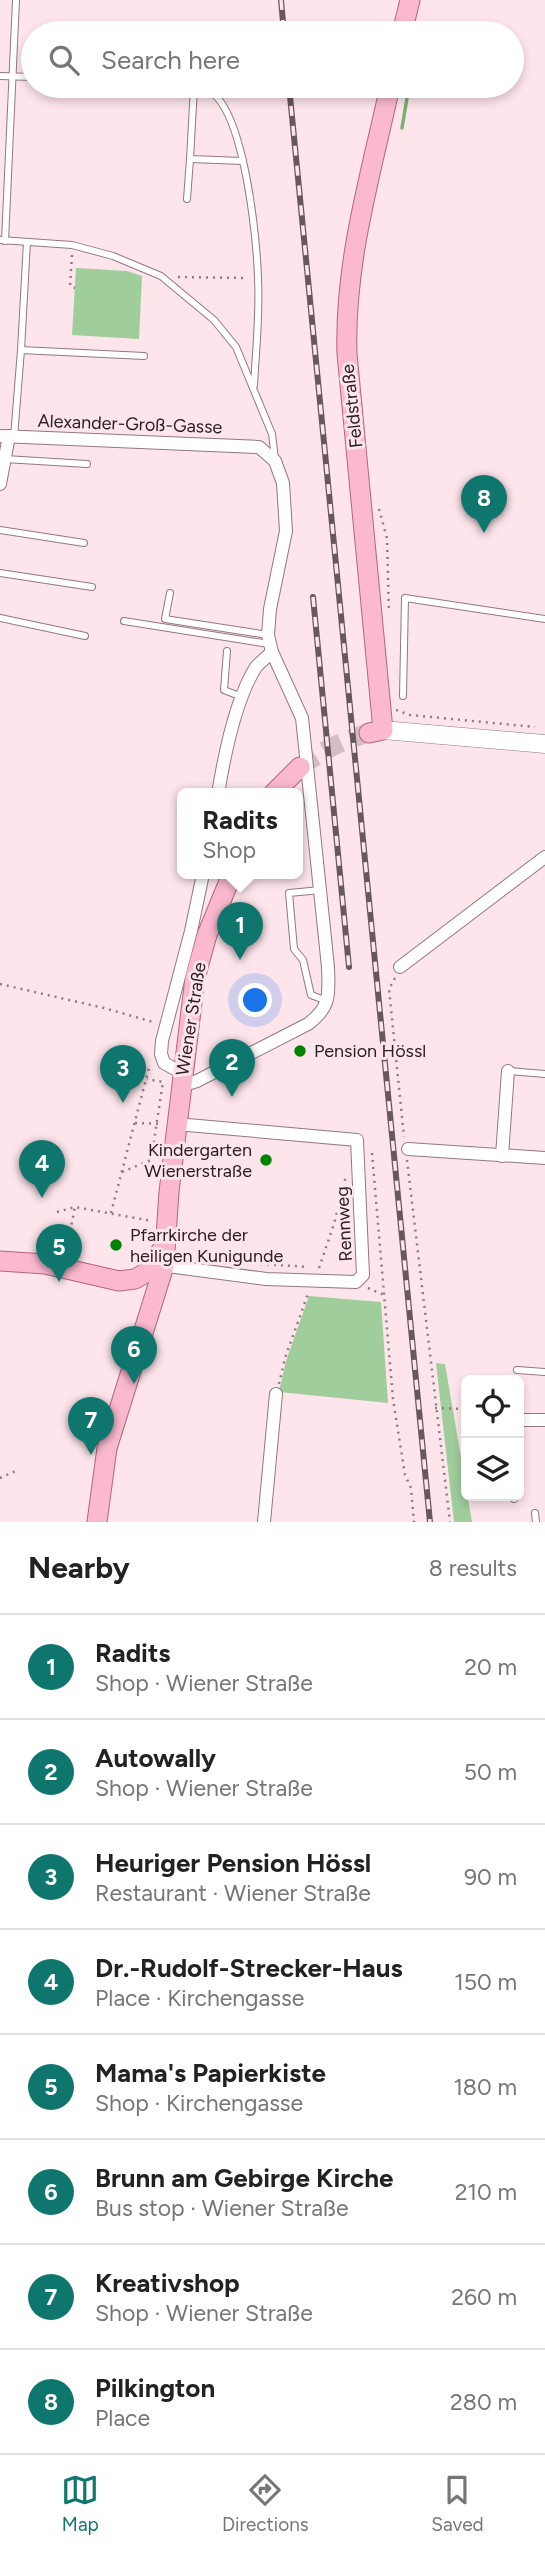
<!DOCTYPE html>
<html lang="en">
<head>
<meta charset="utf-8">
<style>
	:root { --surface:#fff; --page:#f2f2f2; --text:#222; --muted:#767676; --line:#e0e0e0; --accent:#0f766e }
	body { margin:0; font-family:Figtree,sans-serif; background:var(--page); color:var(--text) }
	.controls { position:absolute; right:21px; bottom:21px; display:grid; overflow:hidden; border-radius:10px; box-shadow:0 4px 10px #0003 }
	.controls button { width:63px; height:63px; display:grid; place-items:center; padding:0; border:0; border-bottom:2px solid var(--line); background:var(--surface); color:var(--text); font:35px sans-serif }
	.you { position:absolute; left:256px; top:1001px; width:24px; height:24px; margin:-18px; border:5px solid #fff; border-radius:50%; background:#1a73e8; box-shadow:0 0 0 10px #1a73e833 }
	.badge { display:grid; place-items:center; width:46px; height:46px; border-radius:50%; background:var(--accent); color:#fff; font-size:23px; font-weight:700 }
	.pin { position:absolute; translate:-50% -58px; filter:drop-shadow(0 2px 4px #0008) }
	.pin::after { content:''; position:absolute; top:37px; width:24px; height:21px; background:inherit; clip-path:polygon(0 0,100% 0,50% 100%) }
	.popup { position:absolute; left:177px; top:788px; width:126px; height:91px; box-sizing:border-box; display:grid; place-content:center; border-radius:10px; background:var(--surface); filter:drop-shadow(0 2px 5px #0005); font-size:23px; white-space:nowrap; color:var(--muted) }
	.popup b { font-size:26px; color:var(--text) }
	.popup::after { content:''; position:absolute; left:50%; top:100%; margin-left:-14px; border:14px solid transparent; border-top-color:var(--surface) }
	.list { margin:0; padding:0; list-style:none }
	h2 { display:flex; justify-content:space-between; align-items:center; height:91px; margin:0; padding:0 28px; font-size:30px }
	h2 small { font-size:23px; font-weight:400; color:var(--muted) }
	.list li { display:grid; grid-template-columns:46px 1fr auto; gap:21px; align-items:center; box-sizing:border-box; height:105px; padding:0 28px; border-top:2px solid var(--line) }
	.list b { display:block; font-size:26px; white-space:nowrap }
	.list p { margin:0; font-size:23px; white-space:nowrap; color:var(--muted) }
	.list em { font-size:23px; font-style:normal; color:var(--muted) }
	.icon { flex:none; width:38px; height:38px; fill:none; stroke:currentColor; stroke-width:2; stroke-linecap:round; stroke-linejoin:round }
	.map { position:relative; flex:none; width:545px; height:1522px; overflow:hidden }
	.search { position:absolute; background:var(--surface); box-shadow:0 4px 10px #0003; left:21px; right:21px; top:21px; height:77px; display:flex; align-items:center; gap:18px; box-sizing:border-box; padding:0 24px; border-radius:38px; color:var(--muted); font-size:26px }
	.sheet { height:931px; background:var(--surface) }
	nav { display:flex; justify-content:space-around; align-items:center; box-sizing:border-box; height:98px; border-top:2px solid var(--line); background:var(--surface); font-size:19px; color:var(--muted) }
	nav a { display:grid; justify-items:center; gap:4px }
	nav .on { color:var(--accent) }
	.map>svg:first-child { display:block }
	.green { fill:#9fcd9b }
	.lines { fill:none; stroke-linecap:round; stroke-linejoin:round }
	.stream { stroke:#76b271; stroke-width:3.5 }
	.primary-tunnel { stroke:#d4bec4; stroke-width:19; stroke-dasharray:19 10; stroke-linecap:butt }
	.service-casing { stroke:#93777f; stroke-width:8 }
	.minor-casing { stroke:#93777f; stroke-width:14 }
	.secondary-casing { stroke:#93777f; stroke-width:19 }
	.primary-casing { stroke:#b1667f; stroke-width:21 }
	.path { stroke:#8d7c81; stroke-width:2.5; stroke-dasharray:2 5; stroke-linecap:butt }
	.service { stroke:#fff; stroke-width:6 }
	.minor { stroke:#fff; stroke-width:12 }
	.secondary { stroke:#fff; stroke-width:18 }
	.primary { stroke:#fbb9d0; stroke-width:19 }
	.rail-casing { stroke:#67585c; stroke-width:6 }
	.rail { stroke:#fee5ec; stroke-width:3.5; stroke-dasharray:10; stroke-linecap:butt }
	.poi-dot { fill:#018300; stroke:#fee5ec; stroke-width:2.5 }
	.labels { text-anchor:middle; stroke-width:6; stroke-linejoin:round; paint-order:stroke }
	.street-label { font-size:18px; fill:#2b2023; stroke:#fee5ec }
	.poi-label { font-size:18px; fill:#2b2023; stroke:#fee5ec; text-anchor:start }
</style>
</head>
<body>
<div class="map">
<svg width="545" height="1522" viewBox="0 0 545 1522">
	<rect width="100%" height="100%" fill="#fee5ec"/>
	<g class="green">
		<polygon points="76,268 127,271 142,276 139,339 72,335"/>
		<polygon points="309,1296 381,1302 388,1403 279,1392 286,1361"/>
		<polygon points="436,1363 445,1364 472,1522 454,1522"/>
	</g>
	<g class="lines">
		<polyline class="stream" points="402,128 409,86"/>
		<path class="primary-tunnel" d="M 300,767 C 321,751 343,740 369,733"/>
		<defs>
			<g id="service">
				<polyline points="0,76 33,77"/>
				<path d="M 172,86 C 183,86 199,85 209,91 C 244,109 257,239 258,278 C 260,313 256,349 254,385"/>
				<polyline points="194,87 190,159 243,161"/>
				<polyline points="187,199 190,159"/>
				<polyline points="0,240 72,245 113,256 161,276 214,320 236,347 272,434 275,459"/>
				<polyline points="5,241 16,0"/>
				<polyline points="21,350 27,242"/>
				<polyline points="14,437 21,350 144,356"/>
				<polyline points="5,459 87,464"/>
				<polyline points="0,530 84,543"/>
				<polyline points="0,573 92,587"/>
				<polyline points="170,593 165,619 268,635"/>
				<polyline points="0,618 85,636"/>
				<polyline points="124,621 269,644"/>
				<polyline points="227,651 224,690 242,697"/>
				<polyline points="403,696 405,598 545,619"/>
				<polyline points="321,890 289,893 294,949 303,960 311,995 327,1001"/>
				<polyline points="213,925 232,930"/>
				<polyline points="509,1071 545,1074"/>
				<polyline points="517,1370 545,1372"/>
				<polyline points="514,1499 515,1496"/>
				<polyline points="535,1513 536,1522"/>
			</g>
			<g id="minor">
				<path d="M 0,436 L 259,447 L 275,461 L 283,483 L 286,531 L 270,609 L 268,635 L 272,652 L 302,718 L 328,967 C 329,994 331,1007 308,1024 L 197,1081 L 181,1086"/>
				<polyline points="0,484 9,436"/>
				<path d="M 218,794 C 224,757 236,698 256,667 C 260,662 267,657 272,652"/>
				<polyline points="400,967 545,857"/>
				<polyline points="182,1073 164,1063 161,1054 162,1041 191,931 203,874"/>
				<polyline points="408,1149 545,1158"/>
				<polyline points="502,1156 508,1071"/>
				<polyline points="160,1265 266,1279 356,1282 363,1275 357,1140 176,1124"/>
				<polyline points="519,1420 545,1420"/>
				<polyline points="264,1522 276,1394"/>
			</g>
			<polyline id="secondary" points="383,730 545,744"/>
			<g id="primary">
				<polyline points="402,33 410,0"/>
				<path d="M 369,733 L 383,730 L 347,354 C 344,263 371,174 390,86"/>
				<polyline points="273,794 300,767"/>
				<polyline points="0,1261 45,1264 119,1281 135,1279 149,1271 161,1251"/>
				<polyline points="97,1522 107,1448 164,1266 169,1192 195,978 207,935 232,874"/>
			</g>
		</defs>
		<use href="#service" class="service-casing"/>
		<use href="#minor" class="minor-casing"/>
		<use href="#secondary" class="secondary-casing"/>
		<use href="#primary" class="primary-casing"/>
		<g class="path">
			<polyline points="72,255 70,286 75,288"/>
			<polyline points="178,277 248,278"/>
			<polyline points="379,509 387,538 389,613"/>
			<polyline points="396,710 410,715 535,727"/>
			<polyline points="395,978 389,989 404,1137"/>
			<polyline points="0,984 104,1008 153,1022"/>
			<polyline points="135,1123 163,1124"/>
			<polyline points="372,1153 393,1399 405,1475 411,1488 414,1522"/>
			<polyline points="407,1160 450,1522"/>
			<polyline points="122,1172 151,1160 163,1082 147,1079"/>
			<polyline points="57,1212 75,1207 152,1221"/>
			<polyline points="111,1213 150,1064"/>
			<polyline points="66,1252 75,1207"/>
			<polyline points="246,1263 309,1267"/>
			<polyline points="319,1268 334,1224 346,1176"/>
			<polyline points="368,1288 384,1295"/>
			<polyline points="279,1384 285,1358 308,1294"/>
			<polyline points="435,1408 466,1409"/>
			<polyline points="0,1478 18,1470"/>
		</g>
		<use href="#service" class="service"/>
		<use href="#minor" class="minor"/>
		<use href="#secondary" class="secondary"/>
		<use href="#primary" class="primary"/>
		<defs>
			<g id="rail">
				<polyline points="281,0 284,33"/>
				<polyline points="289,86 430,1522"/>
				<polyline points="313,597 349,967"/>
			</g>
		</defs>
		<use href="#rail" class="rail-casing"/>
		<use href="#rail" class="rail"/>
	</g>
	<g class="poi-dot">
		<circle cx="300" cy="1051" r="7"/>
		<circle cx="266" cy="1160" r="7"/>
		<circle cx="116" cy="1245" r="7"/>
	</g>
	<g class="labels">
		<g class="street-label">
			<text transform="translate(352 406) rotate(-96)" y="6">Feldstraße</text>
			<text transform="translate(130 424) rotate(2)" y="6">Alexander-Groß-Gasse</text>
			<text transform="translate(191 1019) rotate(-81)" y="6">Wiener Straße</text>
			<text transform="translate(344 1224) rotate(-93)" y="6">Rennweg</text>
		</g>
		<g class="poi-label">
			<text x="314" y="1057">Pension Hössl</text>
			<text x="252" y="1156" text-anchor="end">Kindergarten<tspan x="252" dy="21">Wienerstraße</tspan></text>
			<text x="130" y="1241">Pfarrkirche der<tspan x="130" dy="21">heiligen Kunigunde</tspan></text>
		</g>
	</g>
</svg>
<div class="controls">
<button><svg class="icon" aria-label="locate" viewBox="0 0 24 24"><circle cx="12" cy="12" r="6"/><path d="M12 2v4M12 18v4M2 12h4M18 12h4"/></svg></button>
<button><svg class="icon" aria-label="layers" viewBox="0 0 24 24"><path d="M12 4l9 5-9 5-9-5zM3 14l9 5 9-5"/></svg></button>
</div>
<div class="you"></div>
<div class="pin badge" style="left:240px;top:960px">1</div>
<div class="popup"><b>Radits</b>Shop</div>
<div class="pin badge" style="left:232px;top:1097px">2</div>
<div class="pin badge" style="left:123px;top:1103px">3</div>
<div class="pin badge" style="left:42px;top:1198px">4</div>
<div class="pin badge" style="left:59px;top:1282px">5</div>
<div class="pin badge" style="left:134px;top:1384px">6</div>
<div class="pin badge" style="left:91px;top:1455px">7</div>
<div class="pin badge" style="left:484px;top:533px">8</div>
<div class="search"><svg class="icon" aria-label="search" viewBox="0 0 24 24"><circle cx="10" cy="10" r="6"/><path d="M15 15l6 6"/></svg>Search here</div>
</div>
<section class="sheet">
<h2>Nearby<small>8 results</small></h2>
<ul class="list">
<li><span class="badge">1</span><div><b>Radits</b><p>Shop · Wiener Straße</p></div><em>20 m</em></li>
<li><span class="badge">2</span><div><b>Autowally</b><p>Shop · Wiener Straße</p></div><em>50 m</em></li>
<li><span class="badge">3</span><div><b>Heuriger Pension Hössl</b><p>Restaurant · Wiener Straße</p></div><em>90 m</em></li>
<li><span class="badge">4</span><div><b>Dr.-Rudolf-Strecker-Haus</b><p>Place · Kirchengasse</p></div><em>150 m</em></li>
<li><span class="badge">5</span><div><b>Mama's Papierkiste</b><p>Shop · Kirchengasse</p></div><em>180 m</em></li>
<li><span class="badge">6</span><div><b>Brunn am Gebirge Kirche</b><p>Bus stop · Wiener Straße</p></div><em>210 m</em></li>
<li><span class="badge">7</span><div><b>Kreativshop</b><p>Shop · Wiener Straße</p></div><em>260 m</em></li>
<li><span class="badge">8</span><div><b>Pilkington</b><p>Place</p></div><em>280 m</em></li>
</ul>
</section>
<nav>
<a class="on"><svg class="icon" aria-label="map" viewBox="0 0 24 24"><path d="M3 6l6-2 6 2 6-2v14l-6 2-6-2-6 2zM9 4v14M15 6v14"/></svg>Map</a>
<a><svg class="icon" aria-label="directions" viewBox="0 0 24 24"><path d="M12 3l9 9-9 9-9-9zM9 14v-3h6M13 9l2 2-2 2"/></svg>Directions</a>
<a><svg class="icon" aria-label="saved" viewBox="0 0 24 24"><path d="M7 4h10v16l-5-4-5 4z"/></svg>Saved</a>
</nav>
</body>
</html>
